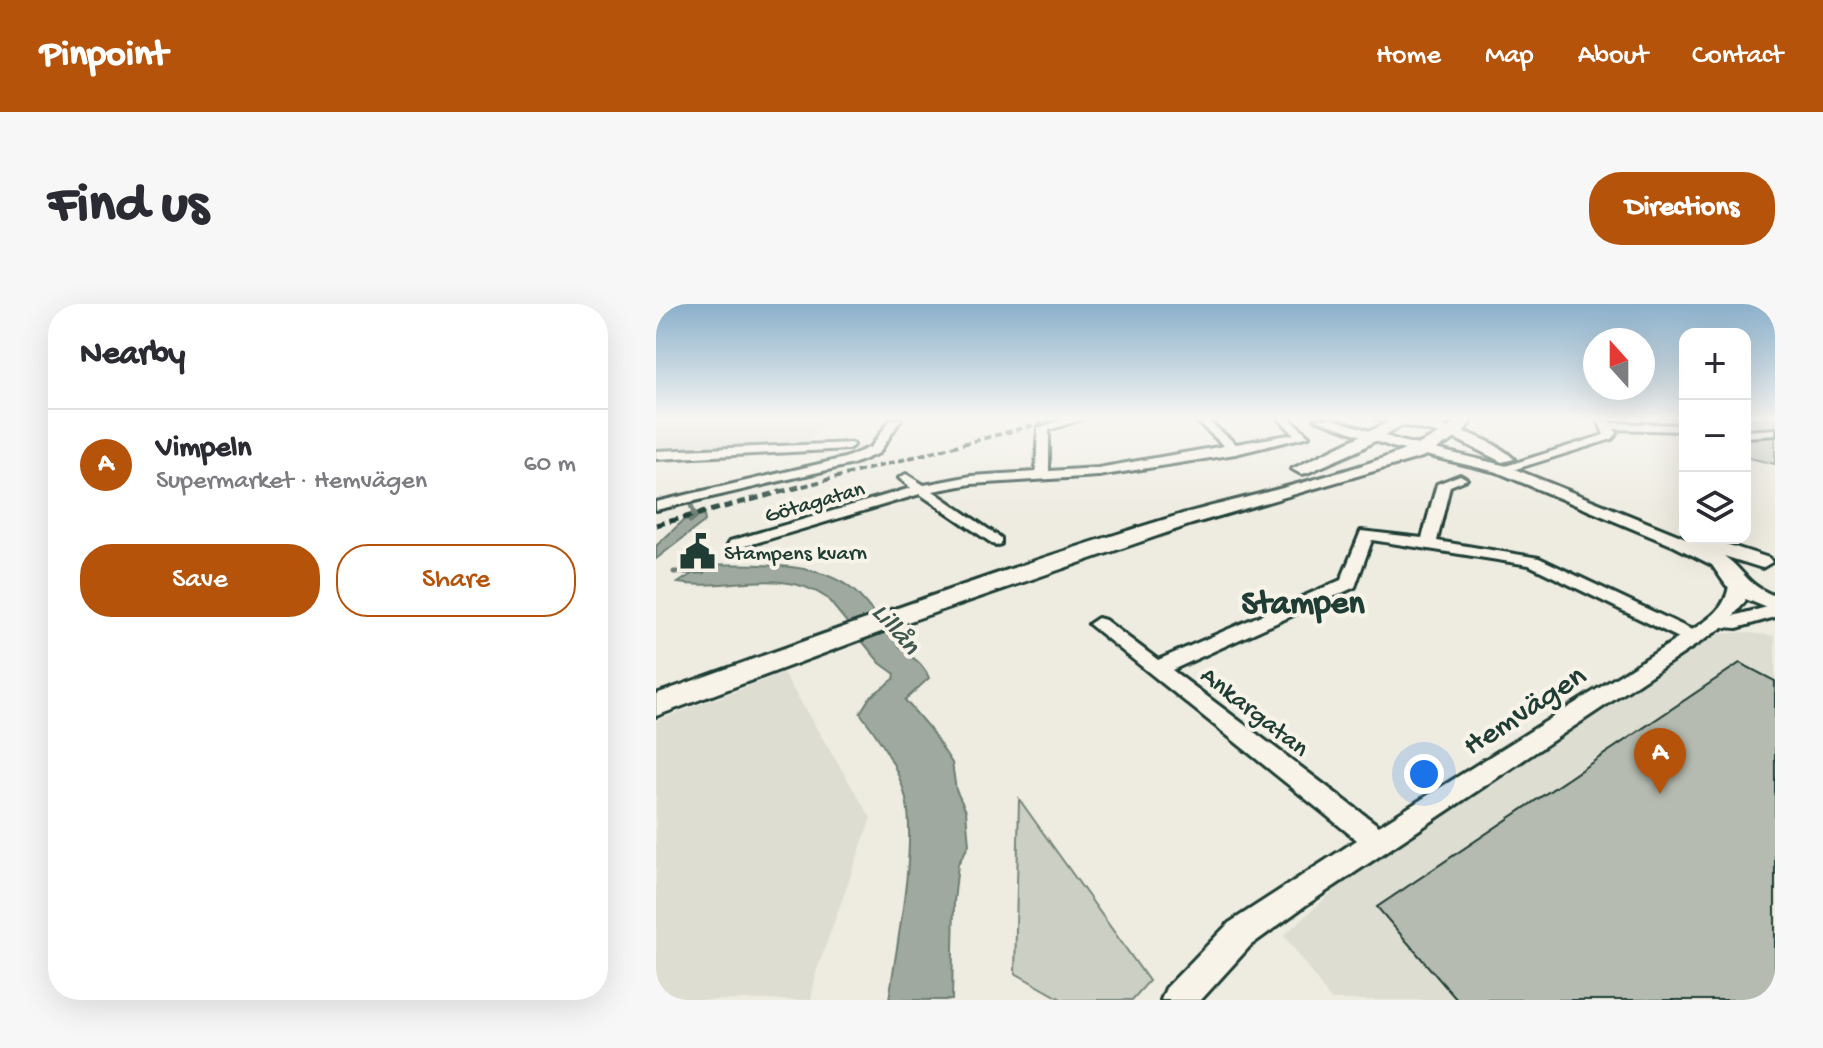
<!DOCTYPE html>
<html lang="en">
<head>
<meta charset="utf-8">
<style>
	:root { --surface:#fff; --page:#f7f7f7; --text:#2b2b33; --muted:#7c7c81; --line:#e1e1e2; --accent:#b45309 }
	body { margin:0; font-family:"Gochi Hand",sans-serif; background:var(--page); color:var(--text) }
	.controls { position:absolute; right:24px; top:24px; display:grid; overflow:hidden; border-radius:16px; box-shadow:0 8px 32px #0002 }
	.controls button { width:72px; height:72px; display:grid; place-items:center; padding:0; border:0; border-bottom:2px solid var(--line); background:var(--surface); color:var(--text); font:40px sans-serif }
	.compass { position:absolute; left:927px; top:24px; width:72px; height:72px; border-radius:50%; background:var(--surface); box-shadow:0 8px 32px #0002; rotate:339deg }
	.you { position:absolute; left:768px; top:470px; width:28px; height:28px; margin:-20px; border:6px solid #fff; border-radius:50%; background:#1a73e8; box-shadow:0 0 0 12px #1a73e833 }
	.badge { display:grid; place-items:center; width:52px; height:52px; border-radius:50%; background:var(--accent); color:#fff; font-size:26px; font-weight:700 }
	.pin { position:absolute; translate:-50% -66px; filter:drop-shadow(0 2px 4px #0008) }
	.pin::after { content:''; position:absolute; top:42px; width:28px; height:24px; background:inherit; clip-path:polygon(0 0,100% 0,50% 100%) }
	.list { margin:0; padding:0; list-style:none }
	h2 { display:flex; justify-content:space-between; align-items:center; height:104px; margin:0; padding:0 32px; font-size:34px }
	h2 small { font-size:26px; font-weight:400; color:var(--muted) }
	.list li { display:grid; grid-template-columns:52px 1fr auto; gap:24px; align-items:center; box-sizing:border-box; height:112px; padding:0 32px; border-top:2px solid var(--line) }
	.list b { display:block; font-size:30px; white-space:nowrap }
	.list p { margin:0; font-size:26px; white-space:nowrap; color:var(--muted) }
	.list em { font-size:26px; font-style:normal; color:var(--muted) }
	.actions { display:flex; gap:16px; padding:24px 32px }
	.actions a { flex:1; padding:18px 0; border:2px solid var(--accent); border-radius:32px; text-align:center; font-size:28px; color:var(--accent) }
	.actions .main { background:var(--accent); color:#fff }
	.icon { flex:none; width:44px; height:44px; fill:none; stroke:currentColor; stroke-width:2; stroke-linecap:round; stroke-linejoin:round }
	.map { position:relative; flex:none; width:1119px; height:696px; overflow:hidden; border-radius:32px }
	header { display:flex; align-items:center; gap:48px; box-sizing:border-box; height:112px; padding:0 40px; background:var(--accent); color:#fff }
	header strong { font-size:38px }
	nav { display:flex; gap:44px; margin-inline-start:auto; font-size:28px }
	.intro { display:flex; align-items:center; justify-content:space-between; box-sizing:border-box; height:192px; padding:0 48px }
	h1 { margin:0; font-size:56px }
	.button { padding:20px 36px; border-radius:32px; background:var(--accent); color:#fff; font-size:28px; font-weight:700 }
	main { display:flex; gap:48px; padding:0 48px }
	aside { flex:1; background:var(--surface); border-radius:32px; box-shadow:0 8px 32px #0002 }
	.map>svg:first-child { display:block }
	.built { fill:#ddddd2 }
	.green { fill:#cccfc4; stroke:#76867c; stroke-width:2 }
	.water { fill:#9fa99f; stroke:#6c7e74; stroke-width:2 }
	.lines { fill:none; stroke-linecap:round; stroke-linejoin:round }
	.stream { stroke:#6c7e74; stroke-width:5 }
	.building { fill:#b5bbb0; stroke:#1f3d34; stroke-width:2 }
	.minor-casing { stroke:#1f3d34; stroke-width:6 }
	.major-casing { stroke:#1f3d34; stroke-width:6 }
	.highway-casing { stroke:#1f3d34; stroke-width:6 }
	.minor { fill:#f7f3e8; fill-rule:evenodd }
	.major { fill:#f7f3e8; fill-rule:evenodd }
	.highway { fill:#f7f3e8; fill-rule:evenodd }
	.rail-far1 { stroke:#1f3d34; stroke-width:4; stroke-dasharray:7 4; stroke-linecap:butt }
	.rail { stroke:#1f3d34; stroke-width:5; stroke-dasharray:9 5; stroke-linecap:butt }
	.labels { text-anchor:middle; stroke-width:8; stroke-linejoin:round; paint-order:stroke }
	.far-street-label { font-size:22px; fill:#1f3d34; stroke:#f7f3e8 }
	.far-poi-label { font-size:22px; fill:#1f3d34; stroke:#f7f3e8; text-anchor:start }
	.street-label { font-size:26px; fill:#1f3d34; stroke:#f7f3e8 }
	.water-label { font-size:28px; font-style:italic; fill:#3f584f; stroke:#f7f3e8 }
	.near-street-label { font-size:32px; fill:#1f3d34; stroke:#f7f3e8 }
	.district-label { font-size:34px; font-weight:bold; fill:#1f3d34; stroke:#f7f3e8 }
</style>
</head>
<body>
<header>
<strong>Pinpoint</strong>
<nav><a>Home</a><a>Map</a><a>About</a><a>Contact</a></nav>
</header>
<div class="intro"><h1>Find us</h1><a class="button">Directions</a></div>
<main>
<aside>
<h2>Nearby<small></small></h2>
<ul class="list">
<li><span class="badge">A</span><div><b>Vimpeln</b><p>Supermarket · Hemvägen</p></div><em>60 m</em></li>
</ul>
<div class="actions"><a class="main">Save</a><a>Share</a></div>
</aside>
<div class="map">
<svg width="1119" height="696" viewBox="0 0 1119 696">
	<rect width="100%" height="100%" fill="#eeece1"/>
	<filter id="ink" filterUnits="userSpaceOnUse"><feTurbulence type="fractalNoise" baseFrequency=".0125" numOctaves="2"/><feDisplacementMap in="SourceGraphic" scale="16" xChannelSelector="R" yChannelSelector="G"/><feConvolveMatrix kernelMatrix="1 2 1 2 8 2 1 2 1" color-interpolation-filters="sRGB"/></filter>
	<g filter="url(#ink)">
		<g class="built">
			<polygon points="173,115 145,145 0,153 0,116"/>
			<polygon points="1086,328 1119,332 1119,696 675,696 628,631 681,584 733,540 1050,338 1064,330"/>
			<polygon points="127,369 215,514 160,669 155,696 0,696 0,417"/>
		</g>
		<g class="green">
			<polygon points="1089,115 1119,115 1119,160 1089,153"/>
			<polygon points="363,495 493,677 476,696 407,696 359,669"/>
		</g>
		<g class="water">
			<polygon points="48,211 49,217 0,255 0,242 28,216"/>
			<path d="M 51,260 C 96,262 160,255 197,286 C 213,300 227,322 241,339 C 252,354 266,355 273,374 L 249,396 L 273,424 L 296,459 L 300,486 L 310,507 L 313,541 L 302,560 L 298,598 L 296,696 L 233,696 C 240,643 261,545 250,495 C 243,464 223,433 204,409 L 214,393 L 238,375 L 239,370 L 224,359 L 171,294 C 126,262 71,287 22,279 Z"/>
		</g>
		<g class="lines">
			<g class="stream">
				<polyline points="34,198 39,213 34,217"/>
				<polyline points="18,268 47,268"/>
			</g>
		</g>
		<polygon class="building" points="1084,359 1119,377 1119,696 801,696 721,603"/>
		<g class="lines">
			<defs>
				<g id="minor">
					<polygon points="235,115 245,115 223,149 197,160 0,206 0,198 189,154 215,143"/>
					<polygon points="409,115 426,115 393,126 393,167 442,164 568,142 539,115 550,115 580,140 638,130 623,115 634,115 653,132 579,150 442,172 315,180 277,187 345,234 345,240 340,242 264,190 86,243 80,245 72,240 74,237 255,184 243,174 250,170 268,181 315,172 380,168 382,124"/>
					<polygon points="942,115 952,115 955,119 1029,121 1029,127 958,125 961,129 956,135 850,168 840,165 948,131"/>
					<polygon points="1119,125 1119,131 1089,133 1089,127"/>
					<polygon points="196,139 198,141 192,145 0,155 0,147"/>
					<path d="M 804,171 L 811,175 L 794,182 L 781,237 L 883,254 L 1036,326 C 1055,314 1070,304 1073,281 L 1082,276 L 1091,281 L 1089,298 L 1077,312 L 1119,301 L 1119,313 L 1081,324 L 1067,323 L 650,601 L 595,641 L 545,696 L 505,696 L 510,684 L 573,619 L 701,536 L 433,320 L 442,314 L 449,316 L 502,356 L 685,276 L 705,227 L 766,234 L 781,180 ZM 716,236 L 873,261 L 1023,334 L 723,522 L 516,366 L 699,283 Z"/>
				</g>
				<g id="major">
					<path d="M 659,115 L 677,115 L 745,137 L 851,162 L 1042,239 L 1051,234 L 1113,254 L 1116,258 L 1106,264 L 1068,252 C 1090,268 1089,280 1119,292 L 1119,307 L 1087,294 L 1070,281 L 1056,261 L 1018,242 L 841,168 L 736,143 Z"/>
					<path d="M 720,115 C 761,115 827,125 858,155 L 846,158 L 794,132 Z"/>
				</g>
				<g id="highway">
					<polygon points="739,115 757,115 703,146 651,169 645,170 636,165"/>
					<path d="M 802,115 L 817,115 L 804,132 L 766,153 L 536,220 L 257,316 L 0,412 L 0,390 C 174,328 347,264 523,211 C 584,193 766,156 802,115 Z"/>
				</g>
			</defs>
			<use href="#minor" class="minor-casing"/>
			<use href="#major" class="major-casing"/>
			<use href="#highway" class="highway-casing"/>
			<use href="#minor" class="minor"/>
			<use href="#major" class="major"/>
			<use href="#highway" class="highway"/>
			<polyline class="rail-far1" points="136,185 401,115"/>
			<polyline class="rail" points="0,221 143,183"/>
		</g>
	</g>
	<linearGradient id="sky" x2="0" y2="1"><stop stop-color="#8bb0cb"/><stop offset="0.54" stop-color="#f7f6f2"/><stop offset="1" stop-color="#f7f6f2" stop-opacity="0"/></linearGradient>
	<rect width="1119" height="212" fill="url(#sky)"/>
	<defs>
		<symbol id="civic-bare" viewBox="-9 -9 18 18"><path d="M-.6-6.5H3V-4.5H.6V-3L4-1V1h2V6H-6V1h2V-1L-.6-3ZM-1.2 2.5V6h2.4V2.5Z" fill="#1f3d34" stroke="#f7f3e8" stroke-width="2.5" paint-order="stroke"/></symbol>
	</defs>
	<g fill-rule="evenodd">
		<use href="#civic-bare" x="16" y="222" width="51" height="51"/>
	</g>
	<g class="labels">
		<g class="far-street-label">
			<text transform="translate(158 196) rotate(-16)" y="8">Götagatan</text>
		</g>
		<g class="far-poi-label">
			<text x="68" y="255">Stampens kvarn</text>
		</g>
		<g class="street-label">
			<text transform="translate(600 406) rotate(38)" y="9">Ankargatan</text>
		</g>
		<g class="water-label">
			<text transform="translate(242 323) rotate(49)" y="10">Lillån</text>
		</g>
		<g class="near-street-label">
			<text transform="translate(867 404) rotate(-33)" y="11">Hemvägen</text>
		</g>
		<g class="district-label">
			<text x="647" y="308">Stampen</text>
		</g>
	</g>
</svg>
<div class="controls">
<button>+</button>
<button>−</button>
<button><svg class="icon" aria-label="layers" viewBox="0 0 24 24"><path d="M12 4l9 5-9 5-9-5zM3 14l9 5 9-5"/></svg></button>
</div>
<svg class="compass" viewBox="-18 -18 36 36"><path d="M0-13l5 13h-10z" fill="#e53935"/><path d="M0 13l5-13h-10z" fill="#7c7c81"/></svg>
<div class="you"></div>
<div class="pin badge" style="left:1004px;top:490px">A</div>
</div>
</main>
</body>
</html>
